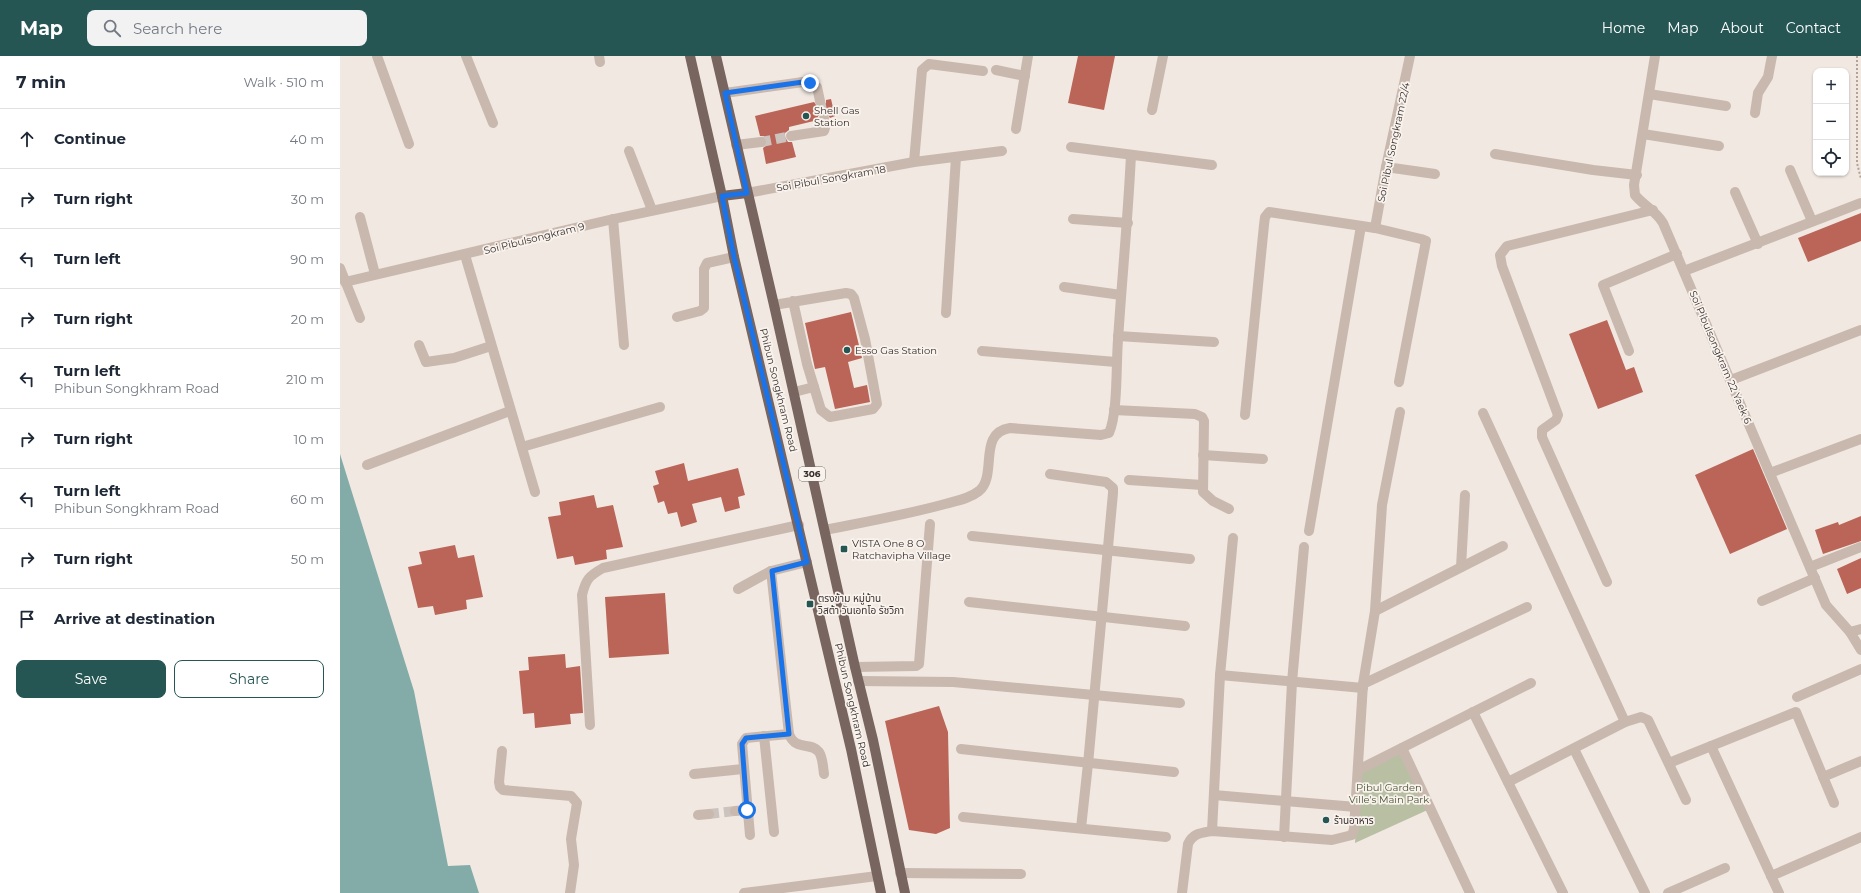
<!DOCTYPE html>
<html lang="en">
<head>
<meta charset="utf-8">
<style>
	:root { --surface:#fff; --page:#f2f2f3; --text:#1f2937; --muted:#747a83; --line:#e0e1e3; --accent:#255654 }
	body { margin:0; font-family:Montserrat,"Noto Sans Thai",sans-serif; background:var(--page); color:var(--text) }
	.controls { position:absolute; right:12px; top:12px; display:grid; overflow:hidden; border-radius:8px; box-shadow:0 1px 3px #0004 }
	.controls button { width:36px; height:36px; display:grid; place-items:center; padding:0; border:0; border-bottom:1px solid var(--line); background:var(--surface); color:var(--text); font:20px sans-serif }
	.stop { position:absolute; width:12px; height:12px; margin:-9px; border:3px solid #1a73e8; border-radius:50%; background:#fff }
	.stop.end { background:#1a73e8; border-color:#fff; box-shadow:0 1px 4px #0008 }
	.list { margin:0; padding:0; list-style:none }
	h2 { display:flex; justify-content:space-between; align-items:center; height:52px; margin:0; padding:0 16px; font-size:17px }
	h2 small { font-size:13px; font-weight:400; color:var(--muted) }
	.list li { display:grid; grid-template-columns:26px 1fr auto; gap:12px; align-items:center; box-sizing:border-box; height:60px; padding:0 16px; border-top:1px solid var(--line) }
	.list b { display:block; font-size:15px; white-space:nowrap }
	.list p { margin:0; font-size:13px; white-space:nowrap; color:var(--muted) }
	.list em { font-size:13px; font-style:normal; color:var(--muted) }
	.actions { display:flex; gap:8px; padding:12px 16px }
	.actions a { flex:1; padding:9px 0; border:1px solid var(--accent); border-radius:8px; text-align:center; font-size:14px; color:var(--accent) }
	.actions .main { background:var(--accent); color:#fff }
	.icon { flex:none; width:22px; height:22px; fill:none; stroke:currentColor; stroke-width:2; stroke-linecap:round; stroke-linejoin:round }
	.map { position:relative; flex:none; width:1521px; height:837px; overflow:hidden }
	header { display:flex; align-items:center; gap:24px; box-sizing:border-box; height:56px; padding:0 20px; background:var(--accent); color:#fff }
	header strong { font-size:19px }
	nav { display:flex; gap:22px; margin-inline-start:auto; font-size:14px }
	.search { width:280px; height:36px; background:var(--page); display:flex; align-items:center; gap:10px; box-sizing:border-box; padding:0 14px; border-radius:8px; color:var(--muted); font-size:15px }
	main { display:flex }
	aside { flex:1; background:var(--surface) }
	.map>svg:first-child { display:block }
	.green { fill:#b9bfa3 }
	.water { fill:#83aca9 }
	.building { fill:#ba6557 }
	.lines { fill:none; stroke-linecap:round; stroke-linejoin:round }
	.minor-tunnel { stroke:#ccc3be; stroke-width:10; stroke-dasharray:10 5; stroke-linecap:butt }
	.path { stroke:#b4a298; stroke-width:2; stroke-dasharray:2 2; stroke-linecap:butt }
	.minor { stroke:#c9b8ae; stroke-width:10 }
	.major { stroke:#78655f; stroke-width:10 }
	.route { stroke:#1a73e8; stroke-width:5 }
	.poi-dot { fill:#255654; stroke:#f9f3ee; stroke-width:1.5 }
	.labels { text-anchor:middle; stroke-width:3.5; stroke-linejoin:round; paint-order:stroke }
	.shield { fill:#f9f3ee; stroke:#726966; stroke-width:1 }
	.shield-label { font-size:9px; font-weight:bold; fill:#382e2c }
	.poi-label { font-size:10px; fill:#382e2c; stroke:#f9f3ee; text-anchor:start }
	.street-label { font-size:10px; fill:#382e2c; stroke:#f9f3ee }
	.park-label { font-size:10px; fill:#4b5432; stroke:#f9f3ee }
</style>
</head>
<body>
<header>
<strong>Map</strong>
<div class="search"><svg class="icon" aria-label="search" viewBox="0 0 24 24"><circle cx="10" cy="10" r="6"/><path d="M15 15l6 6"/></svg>Search here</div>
<nav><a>Home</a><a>Map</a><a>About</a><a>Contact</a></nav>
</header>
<main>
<aside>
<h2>7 min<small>Walk · 510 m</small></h2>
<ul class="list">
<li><svg class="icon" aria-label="ahead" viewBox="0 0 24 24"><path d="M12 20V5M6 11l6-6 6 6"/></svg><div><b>Continue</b></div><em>40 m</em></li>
<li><svg class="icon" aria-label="right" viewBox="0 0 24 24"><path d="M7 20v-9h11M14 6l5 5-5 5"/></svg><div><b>Turn right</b></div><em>30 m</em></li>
<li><svg class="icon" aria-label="left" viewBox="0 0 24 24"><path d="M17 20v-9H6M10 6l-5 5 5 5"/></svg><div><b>Turn left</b></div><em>90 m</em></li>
<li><svg class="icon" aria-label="right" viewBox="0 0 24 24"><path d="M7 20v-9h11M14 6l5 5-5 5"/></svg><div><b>Turn right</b></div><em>20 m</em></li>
<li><svg class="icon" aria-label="left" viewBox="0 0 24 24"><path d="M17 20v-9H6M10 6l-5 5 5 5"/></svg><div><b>Turn left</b><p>Phibun Songkhram Road</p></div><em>210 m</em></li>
<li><svg class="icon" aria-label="right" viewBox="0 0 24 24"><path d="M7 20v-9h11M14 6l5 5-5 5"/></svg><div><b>Turn right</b></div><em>10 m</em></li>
<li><svg class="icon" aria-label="left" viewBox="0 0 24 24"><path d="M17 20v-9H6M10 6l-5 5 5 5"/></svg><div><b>Turn left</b><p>Phibun Songkhram Road</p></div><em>60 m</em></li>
<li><svg class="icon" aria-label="right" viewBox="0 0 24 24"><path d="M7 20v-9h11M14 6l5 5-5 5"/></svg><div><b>Turn right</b></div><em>50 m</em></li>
<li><svg class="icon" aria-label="arrive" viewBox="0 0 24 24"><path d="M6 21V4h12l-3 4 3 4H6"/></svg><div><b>Arrive at destination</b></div></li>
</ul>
<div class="actions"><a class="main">Save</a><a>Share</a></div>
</aside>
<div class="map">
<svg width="1521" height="837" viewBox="0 0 1521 837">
	<rect width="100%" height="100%" fill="#f1e8e2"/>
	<polygon class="green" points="1063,695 1092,752 1015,787 1020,716"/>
	<polygon class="water" points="0,398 74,635 108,810 130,809 139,837 0,837"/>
	<g class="building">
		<polygon points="738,0 775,0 764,54 728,47"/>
		<polygon points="491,43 495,60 490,62 487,57 483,57 478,60 478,64 449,71 449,74 445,77 445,81 448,86 452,86 456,101 426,108 423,92 427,89 427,85 424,80 420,80 415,60 474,46 478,51 482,51 486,47 486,44"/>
		<polygon points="1521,157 1521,185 1468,206 1458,182"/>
		<polygon points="511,256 522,302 508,306 514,332 527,329 530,346 495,353 485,311 475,313 465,267"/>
		<polygon points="1267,264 1286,314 1294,311 1303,336 1258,353 1229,278"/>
		<polygon points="1413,393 1447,473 1390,498 1355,419"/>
		<polygon points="344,407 348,425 398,412 405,439 398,441 400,452 385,456 381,441 352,448 357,466 341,471 337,456 328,458 324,445 318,447 313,430 319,428 315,415"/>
		<polygon points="254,439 257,452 273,449 283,491 266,494 267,503 235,509 233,500 217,503 208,461 221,459 219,446"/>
		<polygon points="1521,460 1521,485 1483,498 1475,474 1498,466 1499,469"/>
		<polygon points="115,489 118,502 134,499 143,541 126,544 127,553 95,559 93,550 78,552 68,511 82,508 79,496"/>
		<polygon points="1521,502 1521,532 1507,538 1497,513"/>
		<polygon points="325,537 329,598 269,602 265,541"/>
		<polygon points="225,598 226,612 240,610 243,657 230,658 231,668 195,672 194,657 183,658 179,615 189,614 188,601"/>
		<polygon points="599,650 608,676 610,772 596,778 569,774 545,665"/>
	</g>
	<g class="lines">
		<g class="minor-tunnel">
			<polyline points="480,45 484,63"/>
			<polyline points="421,86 451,80"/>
			<polyline points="369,758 395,755"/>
		</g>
		<polyline class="path" points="1517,0 1517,107 1521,123"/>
		<g class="minor">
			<polyline points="37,0 69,88"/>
			<polyline points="126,0 153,67"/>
			<polyline points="259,0 260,6"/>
			<path d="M 1315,0 L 1294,129 L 1295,139 C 1304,150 1316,155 1323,167 L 1486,549 L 1510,576 L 1521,594"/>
			<polyline points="656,14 685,20"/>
			<polyline points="385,37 463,26 470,27 477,31 480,45"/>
			<polyline points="1309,38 1386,50"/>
			<polyline points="812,54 823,0"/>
			<polyline points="1415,57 1418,37 1428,21 1432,0"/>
			<polyline points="676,73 688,0"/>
			<polyline points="1303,78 1379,90"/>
			<polyline points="451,80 484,75 485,72 484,63"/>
			<polyline points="396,89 421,86"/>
			<polyline points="731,91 872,109"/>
			<polyline points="289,95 312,154"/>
			<polyline points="1155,98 1253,114 1297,119"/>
			<polyline points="574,106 582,14 589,8 643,15"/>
			<polyline points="1046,111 1095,118"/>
			<polyline points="1450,114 1472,165"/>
			<polyline points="1395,136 1418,188"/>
			<polyline points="407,137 574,106 662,95"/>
			<polyline points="20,161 35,218"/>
			<polyline points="273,163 284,289"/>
			<polyline points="733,163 788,167"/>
			<polyline points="1035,172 1046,111 1070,0"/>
			<polyline points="125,199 195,436"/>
			<polyline points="0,212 20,262"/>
			<polyline points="1344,215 1521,147"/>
			<polyline points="5,226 269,164 382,140"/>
			<polyline points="724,231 781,239"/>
			<polyline points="434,249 506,237 511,238 514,242 525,283 537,348 533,353 490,361 481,354 467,308 453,245"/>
			<polyline points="606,257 616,101"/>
			<polyline points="337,261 360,255 364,252 364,213 367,207 394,201"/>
			<polyline points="778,280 874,286"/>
			<polyline points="79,289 86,306 114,302 151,290"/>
			<polyline points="642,295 776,306"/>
			<polyline points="1289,295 1263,229 1337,198"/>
			<polyline points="1391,324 1521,274"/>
			<polyline points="454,336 474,331"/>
			<polyline points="774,354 855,358 862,361 864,365 863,436 873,445 889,453"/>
			<polyline points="1143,357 1285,666"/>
			<polyline points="905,359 924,169 925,161 929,156 1035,172 1081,183 1086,185 1059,326"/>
			<polyline points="182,391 320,351"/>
			<polyline points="863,399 923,403"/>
			<polyline points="27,409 170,355"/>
			<polyline points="1430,417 1521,383"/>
			<polyline points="710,418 766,426 773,432 773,437 748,708 741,772"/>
			<polyline points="789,424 862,429"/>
			<path d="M 485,474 C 525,466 565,459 605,448 C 616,445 629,443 639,435 C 658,419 637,377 670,372 L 761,379 L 769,377 C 778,357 776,308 778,284 C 782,222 788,161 791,99"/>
			<polyline points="969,475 1021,170"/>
			<polyline points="632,480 850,503"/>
			<polyline points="1121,511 1125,439"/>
			<polyline points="1470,511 1521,491"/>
			<path d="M 431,515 L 449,678 C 456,696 471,685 479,696 C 483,702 483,712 484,718"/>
			<polyline points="1267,526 1202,381 1202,374 1216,364 1218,359 1162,210 1160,199 1167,190 1313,154"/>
			<polyline points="398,533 431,515 467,506"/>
			<polyline points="1422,545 1475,522"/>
			<polyline points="629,546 845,570"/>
			<polyline points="1035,555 1163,490"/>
			<polyline points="1510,576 1521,573"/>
			<polyline points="515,611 576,610 579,608 590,468"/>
			<polyline points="880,619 1023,632"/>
			<polyline points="518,625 613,626 840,647"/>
			<polyline points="1023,628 1187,551"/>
			<polyline points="1457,641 1521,613"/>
			<polyline points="1133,656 1223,837"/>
			<path d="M 250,669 L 242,539 C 246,523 249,520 263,512 L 459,469"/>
			<polyline points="424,680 434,776"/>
			<polyline points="1371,690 1439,837"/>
			<polyline points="1062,692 1130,837"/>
			<polyline points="621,693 834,716"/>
			<polyline points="1234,693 1305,837"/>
			<polyline points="162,695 159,726 160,731 163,734 231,740 237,747 231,783 234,809 230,837"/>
			<polyline points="1329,707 1456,656 1494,747"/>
			<polyline points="1018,714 1191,627"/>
			<polyline points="354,718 403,713"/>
			<polyline points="1483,721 1521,705"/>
			<polyline points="1168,726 1285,666 1301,661 1308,664 1346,744"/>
			<polyline points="874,739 1016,751"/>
			<polyline points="395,755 407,754"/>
			<polyline points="358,759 369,758"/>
			<polyline points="623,761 826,781"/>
			<polyline points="872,775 880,619 893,482"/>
			<polyline points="410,779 402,688 406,682 449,678"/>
			<polyline points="944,781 952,626 964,491"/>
			<polyline points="560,817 681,818"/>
			<polyline points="1431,820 1521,781"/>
			<polyline points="404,837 537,820"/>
			<path d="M 842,837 L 848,788 C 853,777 861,777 872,775 L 992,784 L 1012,779 L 1014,773 L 1023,628 L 1035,555 L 1042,449 L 1060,356"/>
			<polyline points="1328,837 1385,812"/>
		</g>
		<g class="major">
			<polyline points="350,0 382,140 394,201 511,693 541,837"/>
			<polyline points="376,0 434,249 515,611 533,684 565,837"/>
			<polyline points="382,140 407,137"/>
		</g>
	</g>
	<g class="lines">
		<polyline class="route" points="407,754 402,688 406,682 449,678 432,515 467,506 394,201 382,140 407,137 385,37 463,26 470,27"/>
	</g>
	<g class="poi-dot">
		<circle cx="466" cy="60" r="4"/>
		<circle cx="507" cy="294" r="4"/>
		<rect x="500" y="489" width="8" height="8" rx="2"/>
		<rect x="466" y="544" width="8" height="8" rx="2"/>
		<circle cx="986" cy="764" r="4"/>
	</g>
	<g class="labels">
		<rect class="shield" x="459" y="411" width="26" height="14" rx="3"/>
		<g class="shield-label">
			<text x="472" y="421">306</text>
		</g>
		<g class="poi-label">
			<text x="474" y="58">Shell Gas<tspan x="474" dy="12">Station</tspan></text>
			<text x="515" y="298">Esso Gas Station</text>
			<text x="512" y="491">VISTA One 8 O<tspan x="512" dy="12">Ratchavipha Village</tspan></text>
			<text x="478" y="546">ตรงข้าม หมู่บ้าน<tspan x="478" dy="12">วิสต้า วันเอทโอ รัชวิภา</tspan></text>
			<text x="994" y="768">ร้านอาหาร</text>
		</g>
		<g class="street-label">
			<text transform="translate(1053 86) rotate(-78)" y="4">Soi Pibul Songkram 22/4</text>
			<text transform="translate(491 122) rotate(-10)" y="4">Soi Pibul Songkram 18</text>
			<text transform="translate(194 182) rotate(-14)" y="4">Soi Pibulsongkram 9</text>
			<text transform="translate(1381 301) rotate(67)" y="4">Soi Pibulsongkram 22 Yaek 6</text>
			<text transform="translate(439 334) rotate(76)" y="4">Phibun Songkhram Road</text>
			<text transform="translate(513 649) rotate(77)" y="4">Phibun Songkhram Road</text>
		</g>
		<g class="park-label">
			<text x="1049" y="735">Pibul Garden<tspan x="1049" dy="12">Ville's Main Park</tspan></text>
		</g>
	</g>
</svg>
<div class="controls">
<button>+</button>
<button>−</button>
<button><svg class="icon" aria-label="locate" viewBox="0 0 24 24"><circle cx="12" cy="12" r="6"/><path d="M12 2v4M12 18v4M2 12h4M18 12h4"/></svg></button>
</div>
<div class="stop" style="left:407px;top:754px"></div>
<div class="stop end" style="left:470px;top:27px"></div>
</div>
</main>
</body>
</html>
